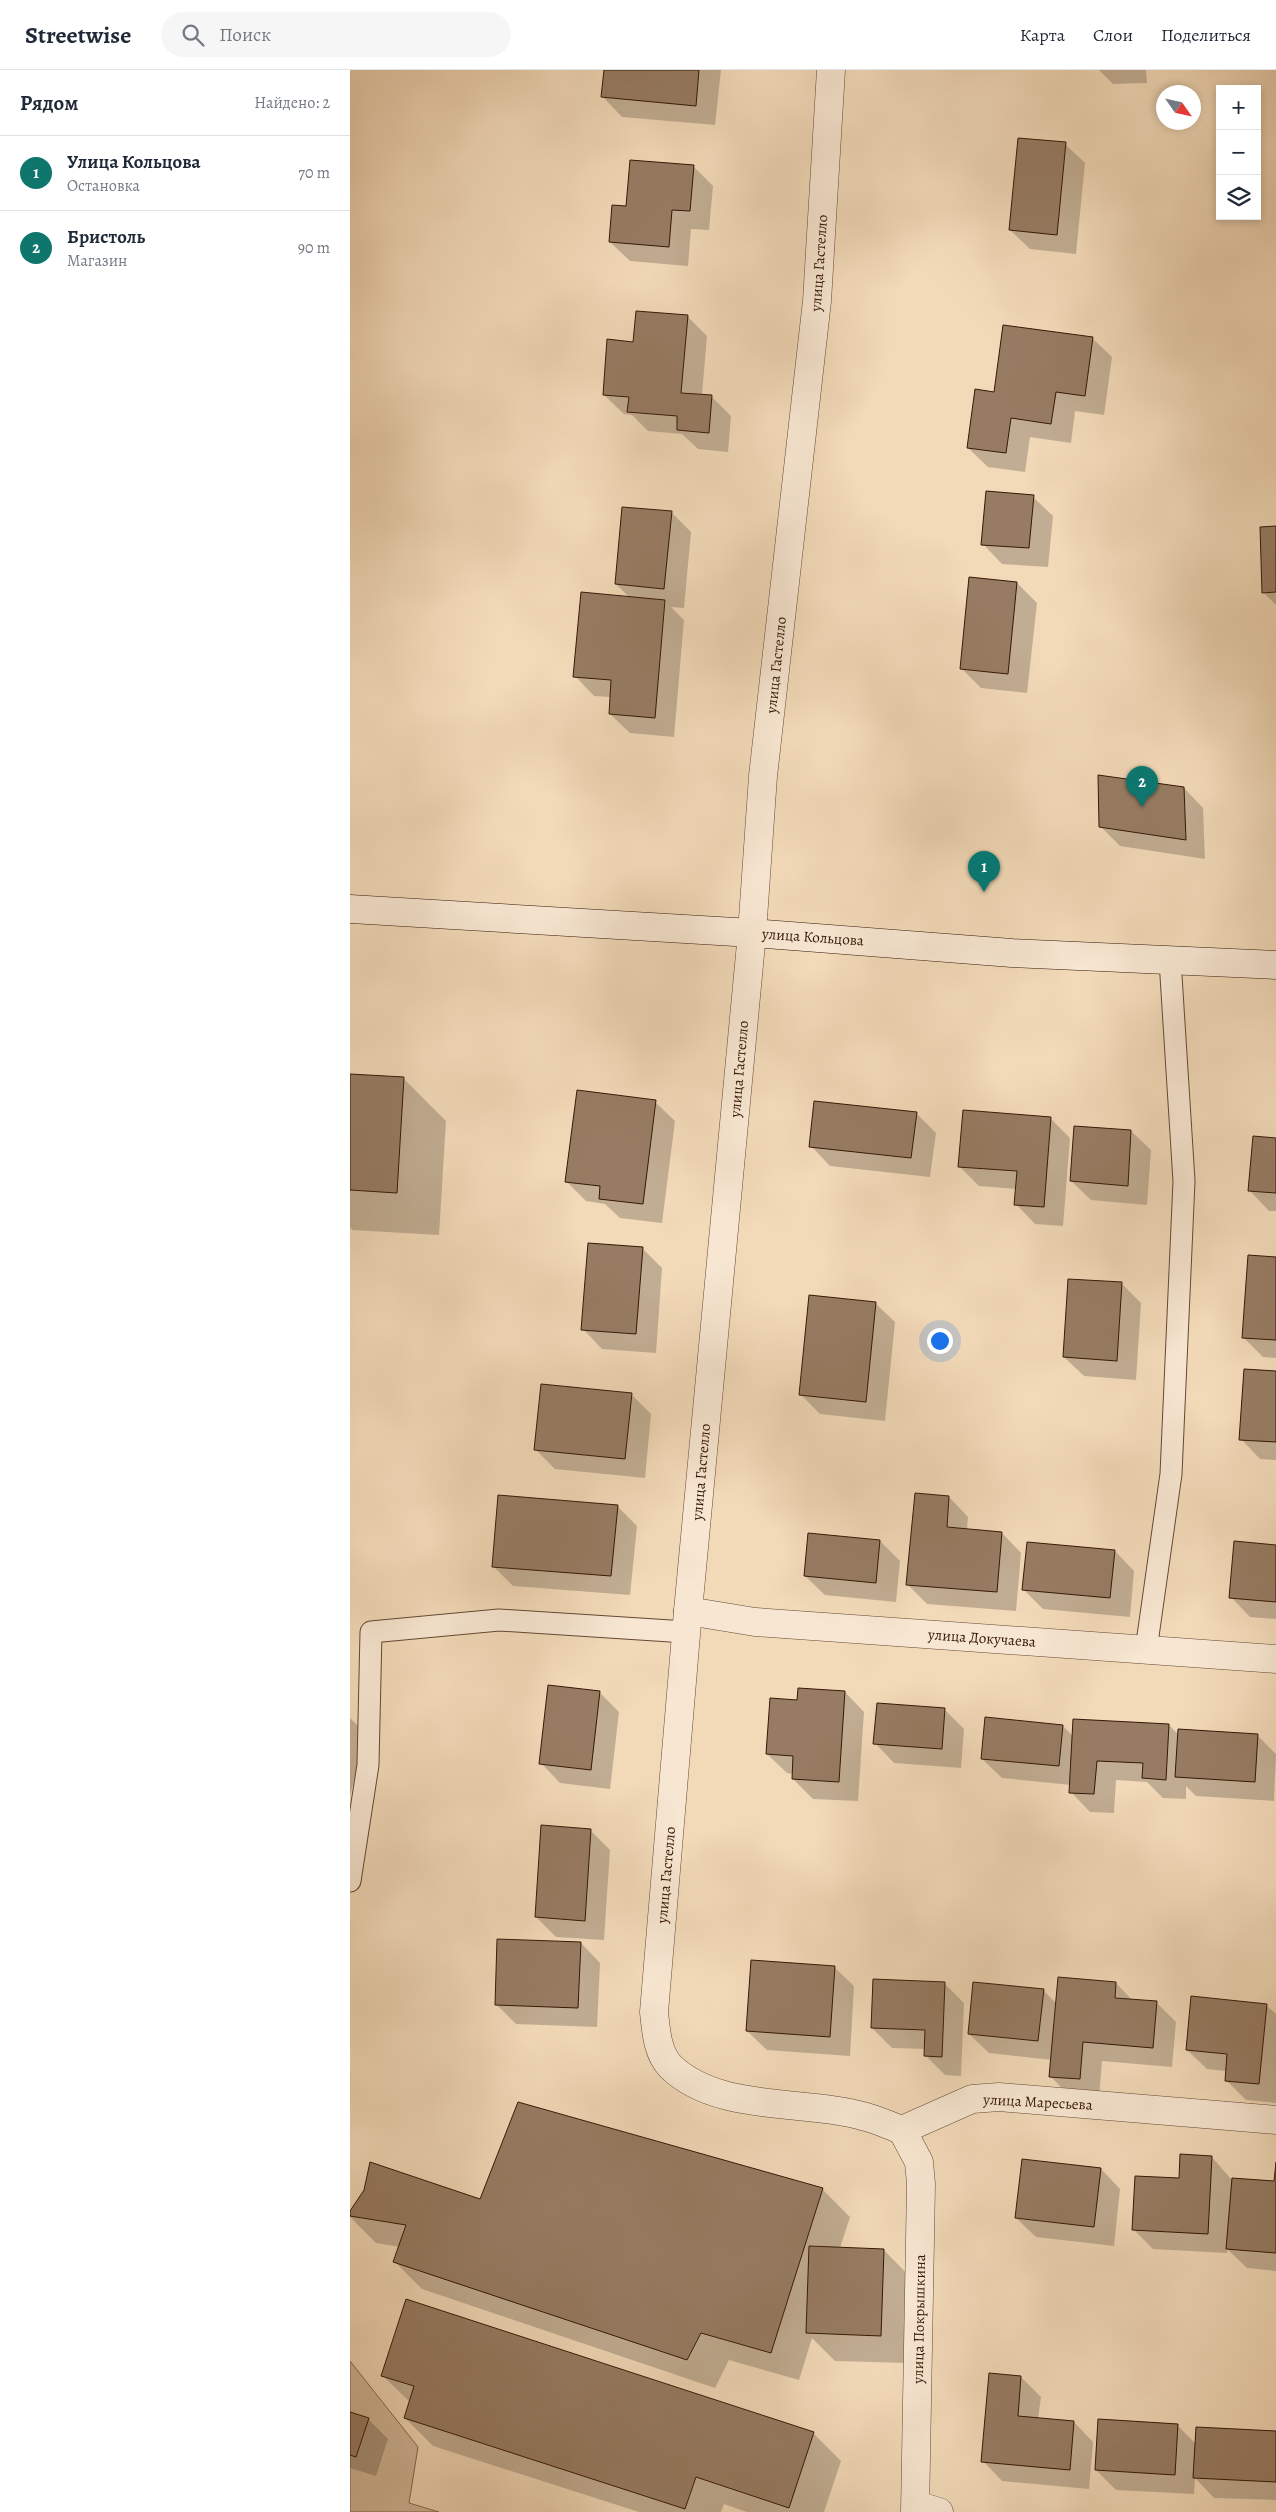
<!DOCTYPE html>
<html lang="ru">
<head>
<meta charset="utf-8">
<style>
	:root { --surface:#fff; --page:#f6f6f7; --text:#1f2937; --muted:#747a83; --line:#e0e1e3; --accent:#0f766e }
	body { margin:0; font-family:Alegreya,serif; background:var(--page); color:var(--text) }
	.controls { position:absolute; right:15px; top:15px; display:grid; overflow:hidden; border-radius:0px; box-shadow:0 2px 8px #0003 }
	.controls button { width:45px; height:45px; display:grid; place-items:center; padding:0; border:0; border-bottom:1px solid var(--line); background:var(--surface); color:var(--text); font:25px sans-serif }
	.compass { position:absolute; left:806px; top:15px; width:45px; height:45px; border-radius:50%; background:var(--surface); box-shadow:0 2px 8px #0003; rotate:124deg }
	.you { position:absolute; left:589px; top:1270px; width:18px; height:18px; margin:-12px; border:4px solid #fff; border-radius:50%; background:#1a73e8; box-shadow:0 0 0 8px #1a73e833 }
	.badge { display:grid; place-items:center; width:32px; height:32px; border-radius:50%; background:var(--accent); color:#fff; font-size:16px; font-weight:700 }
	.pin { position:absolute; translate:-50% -41px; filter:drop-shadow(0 1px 2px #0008) }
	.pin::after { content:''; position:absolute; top:26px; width:18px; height:15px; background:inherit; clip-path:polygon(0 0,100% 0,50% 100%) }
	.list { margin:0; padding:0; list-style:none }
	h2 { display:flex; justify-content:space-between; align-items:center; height:65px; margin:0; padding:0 20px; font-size:21px }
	h2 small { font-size:16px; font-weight:400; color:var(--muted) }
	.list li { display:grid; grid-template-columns:32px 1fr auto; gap:15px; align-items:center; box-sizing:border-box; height:75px; padding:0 20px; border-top:1px solid var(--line) }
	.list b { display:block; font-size:19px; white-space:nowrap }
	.list p { margin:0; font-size:16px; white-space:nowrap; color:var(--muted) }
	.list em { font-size:16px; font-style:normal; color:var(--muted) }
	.icon { flex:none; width:28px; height:28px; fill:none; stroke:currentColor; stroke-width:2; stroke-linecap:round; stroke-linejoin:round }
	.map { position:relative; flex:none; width:926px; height:2442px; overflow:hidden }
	header { display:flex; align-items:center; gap:30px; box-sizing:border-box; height:70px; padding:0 25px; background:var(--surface); border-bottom:1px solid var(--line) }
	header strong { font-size:24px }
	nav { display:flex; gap:28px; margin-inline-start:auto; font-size:18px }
	.search { width:350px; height:45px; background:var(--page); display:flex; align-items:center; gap:12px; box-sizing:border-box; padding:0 18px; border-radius:28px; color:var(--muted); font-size:19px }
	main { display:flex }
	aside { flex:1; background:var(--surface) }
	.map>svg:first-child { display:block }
	.green { fill:#d2b89a; stroke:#846850 }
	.shadow { fill:#0003 }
	.building { fill:#977c63; stroke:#351707 }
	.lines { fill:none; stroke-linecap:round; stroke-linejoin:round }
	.lane-casing { stroke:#644833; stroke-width:23 }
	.street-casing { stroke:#644833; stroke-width:29 }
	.secondary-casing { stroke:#351707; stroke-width:29 }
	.lane { stroke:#f7e6d1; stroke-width:21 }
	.street { stroke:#f7e6d1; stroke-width:28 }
	.secondary { stroke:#f7e6d1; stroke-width:28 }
	.labels { text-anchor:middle; stroke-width:4.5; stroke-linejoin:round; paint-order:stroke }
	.street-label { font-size:15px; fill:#351707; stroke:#f7e6d1 }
</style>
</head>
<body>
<header>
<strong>Streetwise</strong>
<div class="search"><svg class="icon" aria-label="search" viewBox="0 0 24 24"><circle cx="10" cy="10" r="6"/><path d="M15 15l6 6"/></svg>Поиск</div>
<nav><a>Карта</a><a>Слои</a><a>Поделиться</a></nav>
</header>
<main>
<aside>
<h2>Рядом<small>Найдено: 2</small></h2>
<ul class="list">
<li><span class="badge">1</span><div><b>Улица Кольцова</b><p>Остановка</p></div><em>70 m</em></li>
<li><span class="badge">2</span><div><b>Бристоль</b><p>Магазин</p></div><em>90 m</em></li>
</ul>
</aside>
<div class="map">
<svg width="926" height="2442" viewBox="0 0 926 2442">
	<rect width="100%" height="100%" fill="#f2d9b8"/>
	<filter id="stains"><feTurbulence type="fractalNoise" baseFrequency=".004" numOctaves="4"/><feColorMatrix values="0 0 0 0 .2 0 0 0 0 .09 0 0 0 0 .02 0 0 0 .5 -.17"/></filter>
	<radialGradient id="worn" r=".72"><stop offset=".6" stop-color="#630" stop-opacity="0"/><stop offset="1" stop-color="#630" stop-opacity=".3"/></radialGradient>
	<polygon class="green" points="0,2291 68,2377 59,2433 89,2442 0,2442"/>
	<g class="shadow">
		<polygon points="255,0 371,0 365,55 272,47 253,27"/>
		<polygon points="749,0 796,0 797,13 763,14"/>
		<polygon points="715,74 735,93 726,184 680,179 660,160"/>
		<polygon points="343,96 363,116 359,160 341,159 338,196 280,191 260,172 277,137"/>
		<polygon points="337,246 357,266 352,325 361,326 381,346 378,382 348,379 332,364 298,361 282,345 274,344 254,325 284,273"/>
		<polygon points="742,268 762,287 754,345 725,341 721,373 680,367 675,402 638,397 618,378 645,323"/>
		<polygon points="683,427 703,446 698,497 652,494 633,474"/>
		<polygon points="321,442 341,462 334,538 321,537 334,550 324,667 280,663 260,644 261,627 244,626 225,606 280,528 266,514"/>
		<polygon points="926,457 926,535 913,522"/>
		<polygon points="620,509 667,513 687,533 677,623 631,618 612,599"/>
		<polygon points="834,718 853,738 855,789 770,776 750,756"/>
		<polygon points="0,1005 54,1009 96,1051 89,1165 2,1160 0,1157"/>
		<polygon points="305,1032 325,1051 312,1153 270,1148 255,1134 236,1131 216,1111"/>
		<polygon points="566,1043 586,1063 580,1107 480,1096 461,1076"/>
		<polygon points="700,1048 720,1068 713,1156 685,1154 666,1134 667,1119 629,1116 609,1096"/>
		<polygon points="781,1061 801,1080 797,1135 741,1130 721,1111"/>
		<polygon points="926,1069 926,1141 919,1141 900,1121"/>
		<polygon points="292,1178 312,1198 306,1283 252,1279 233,1259"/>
		<polygon points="926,1188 926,1288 913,1287 894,1268"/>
		<polygon points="772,1214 791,1233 786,1310 734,1306 714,1287"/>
		<polygon points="525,1233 545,1252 535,1351 470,1344 450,1324"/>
		<polygon points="926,1302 926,1390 910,1389 891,1369"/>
		<polygon points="282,1325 301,1344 295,1408 205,1399 185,1379"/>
		<polygon points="599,1427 618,1447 617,1460 652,1463 671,1483 666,1541 577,1534 557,1514"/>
		<polygon points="267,1436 287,1456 280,1525 163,1516 143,1496"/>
		<polygon points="530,1471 550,1491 546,1532 475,1525 455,1506"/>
		<polygon points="926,1477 926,1549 900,1547 881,1527"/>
		<polygon points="765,1481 784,1501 780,1547 693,1539 673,1519"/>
		<polygon points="249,1622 269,1642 260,1719 210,1713 191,1693"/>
		<polygon points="495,1622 514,1642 508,1731 463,1729 443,1709 444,1704 437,1703 417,1684 448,1631"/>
		<polygon points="594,1639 614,1659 611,1698 544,1693 525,1673"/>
		<polygon points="0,1648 15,1663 0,1726"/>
		<polygon points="819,1655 829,1665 907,1665 926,1684 924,1731 846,1726 836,1716 836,1729 813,1728 797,1712 766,1710 764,1743 740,1742 721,1722 721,1715 652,1708 632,1689 713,1656 724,1667"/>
		<polygon points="240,1760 260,1780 254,1870 206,1867 186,1847"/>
		<polygon points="231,1873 250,1893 247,1957 166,1954 146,1934"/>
		<polygon points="484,1897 504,1916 500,1986 417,1980 397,1961"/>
		<polygon points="594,1913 614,1933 611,2006 595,2005 575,1985 575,1979 542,1978 522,1958"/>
		<polygon points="766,1913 783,1931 807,1933 826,1952 822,1997 752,1991 749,2028 720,2026 700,2006 702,1990 639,1983 619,1964 693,1920 707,1934"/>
		<polygon points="916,1935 926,1944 926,2033 896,2030 876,2010 877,2001 857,1999 837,1980"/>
		<polygon points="862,2087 881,2109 926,2112 926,2107 926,2201 897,2198 877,2179 877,2183 803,2179 783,2159 830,2109"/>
		<polygon points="751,2099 770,2119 764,2176 686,2167 666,2148"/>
		<polygon points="472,2119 500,2147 490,2178 534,2180 561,2208 558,2293 485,2291 462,2268 449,2310 379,2290 365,2318 72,2219 44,2191 50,2177 26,2173 0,2147 0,2143 130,2131"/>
		<polygon points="33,2306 463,2363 491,2391 474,2442 397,2442 374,2434 371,2442 289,2442 83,2376 55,2348 60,2332"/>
		<polygon points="671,2307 691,2327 688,2349 724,2352 743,2372 739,2419 652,2411 633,2391"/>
		<polygon points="0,2344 18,2349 38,2369 26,2406 0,2398"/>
		<polygon points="827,2355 846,2374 926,2362 926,2430 864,2428 845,2408 844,2424 766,2420 746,2400"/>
	</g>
	<g class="building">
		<polygon points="254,0 349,0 346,36 251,27"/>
		<polygon points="668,68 716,72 707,165 659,160"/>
		<polygon points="280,90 344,95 340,141 322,140 319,177 259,172 262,135 276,136"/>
		<polygon points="286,241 338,245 331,323 362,325 359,363 327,360 327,346 277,342 279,327 253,325 257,269 283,272"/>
		<polygon points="653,255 743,267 735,326 706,322 701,354 661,348 656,383 617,378 625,319 644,322"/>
		<polygon points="636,421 684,425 679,478 631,475"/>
		<polygon points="272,437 322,441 314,519 265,514"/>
		<polygon points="926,456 926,522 912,523 910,457"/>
		<polygon points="619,507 667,512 658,604 610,599"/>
		<polygon points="231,522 315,530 305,648 259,644 261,610 223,607"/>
		<polygon points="748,705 834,717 836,770 749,757"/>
		<polygon points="0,1004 54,1007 47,1123 0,1120"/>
		<polygon points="227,1020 306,1030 293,1134 249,1129 250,1116 215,1112"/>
		<polygon points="464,1031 567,1042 561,1088 459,1077"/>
		<polygon points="613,1040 701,1047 694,1137 664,1135 667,1101 608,1097"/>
		<polygon points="724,1056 781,1060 778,1116 720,1111"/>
		<polygon points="903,1066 926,1068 926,1123 898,1121"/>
		<polygon points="238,1173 293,1177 286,1264 231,1260"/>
		<polygon points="898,1185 926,1187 926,1270 892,1268"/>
		<polygon points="718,1209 772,1212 767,1291 713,1287"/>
		<polygon points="459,1225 526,1232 516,1332 449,1325"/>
		<polygon points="894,1299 926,1301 926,1372 889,1370"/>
		<polygon points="191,1314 282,1323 275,1389 184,1380"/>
		<polygon points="565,1423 599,1426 597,1457 652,1462 647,1522 556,1515"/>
		<polygon points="148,1425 268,1435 261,1506 142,1497"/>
		<polygon points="458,1463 530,1470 526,1513 454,1506"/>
		<polygon points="884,1471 926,1475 926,1532 879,1528"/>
		<polygon points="677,1472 765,1480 760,1528 672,1520"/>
		<polygon points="198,1615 250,1621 241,1700 189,1694"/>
		<polygon points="448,1618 495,1621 489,1712 442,1709 443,1686 416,1684 420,1628 447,1630"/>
		<polygon points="527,1633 595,1638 592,1679 523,1674"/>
		<polygon points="635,1647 713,1655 709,1696 631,1689"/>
		<polygon points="723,1649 819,1654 816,1710 792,1708 793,1693 747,1691 744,1724 719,1723"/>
		<polygon points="828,1659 908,1664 905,1712 825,1707"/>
		<polygon points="191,1755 241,1759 235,1851 185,1847"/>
		<polygon points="147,1869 231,1872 228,1938 145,1935"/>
		<polygon points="401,1890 485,1896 480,1967 396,1961"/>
		<polygon points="708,1907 766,1912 765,1928 807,1931 803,1978 733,1972 730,2009 699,2007"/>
		<polygon points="523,1909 595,1912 592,1987 574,1986 575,1960 521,1958"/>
		<polygon points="623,1912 694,1919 688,1971 618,1964"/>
		<polygon points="841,1926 917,1934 909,2014 875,2011 877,1984 836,1980"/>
		<polygon points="168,2032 473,2118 421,2283 351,2263 337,2290 43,2192 56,2155 0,2146 0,2141 14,2120 20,2092 130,2129"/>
		<polygon points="830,2084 862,2086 858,2164 782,2160 785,2106 829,2108"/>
		<polygon points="672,2089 751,2098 744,2157 665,2148"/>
		<polygon points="926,2092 926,2183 876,2179 882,2108 924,2111"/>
		<polygon points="459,2176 534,2179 531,2266 456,2263"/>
		<polygon points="56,2229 464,2362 439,2438 346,2407 335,2439 54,2348 64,2316 31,2306"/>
		<polygon points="639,2303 671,2306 668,2346 724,2351 720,2400 631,2392"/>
		<polygon points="0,2342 19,2348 6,2387 0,2385"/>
		<polygon points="748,2349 828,2354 825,2405 745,2400"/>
		<polygon points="846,2357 926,2361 926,2412 843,2408"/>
	</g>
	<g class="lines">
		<defs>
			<g id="lane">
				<polyline points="796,1580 821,1404 834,1111 820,890"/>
				<polyline points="0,1811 18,1695 21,1562 149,1550 336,1562"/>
			</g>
			<g id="street">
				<path d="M 481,0 L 467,231 L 413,706 L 402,863 L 338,1541 L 304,1942 C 306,1960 307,1982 320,1996 C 367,2043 456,2029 516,2047 C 528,2050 540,2056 552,2060 L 622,2029 L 649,2027 L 926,2050"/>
				<polyline points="338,1541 405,1552 926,1589"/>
				<polyline points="552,2060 569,2092 571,2114 565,2442"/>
				<polyline points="566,2435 589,2442"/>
			</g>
			<polyline id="secondary" points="0,839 402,863 662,883 926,895"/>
		</defs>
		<use href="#lane" class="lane-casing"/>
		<use href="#street" class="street-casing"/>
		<use href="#secondary" class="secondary-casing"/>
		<use href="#lane" class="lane"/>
		<use href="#street" class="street"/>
		<use href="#secondary" class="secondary"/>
	</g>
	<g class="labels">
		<g class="street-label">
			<text transform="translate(469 193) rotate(-86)" y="5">улица Гастелло</text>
			<text transform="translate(426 595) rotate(-84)" y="5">улица Гастелло</text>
			<text transform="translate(463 867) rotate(4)" y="5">улица Кольцова</text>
			<text transform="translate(389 999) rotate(-85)" y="5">улица Гастелло</text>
			<text transform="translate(351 1402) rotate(-85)" y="5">улица Гастелло</text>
			<text transform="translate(632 1568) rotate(4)" y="5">улица Докучаева</text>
			<text transform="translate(316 1805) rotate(-85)" y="5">улица Гастелло</text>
			<text transform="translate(688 2032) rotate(3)" y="5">улица Маресьева</text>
			<text transform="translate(569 2249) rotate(-89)" y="5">улица Покрышкина</text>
		</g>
	</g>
	<rect width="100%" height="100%" filter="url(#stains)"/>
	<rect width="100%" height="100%" fill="url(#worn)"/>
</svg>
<div class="controls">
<button>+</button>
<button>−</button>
<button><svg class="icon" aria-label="layers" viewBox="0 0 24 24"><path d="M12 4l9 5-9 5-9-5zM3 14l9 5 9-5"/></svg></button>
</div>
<svg class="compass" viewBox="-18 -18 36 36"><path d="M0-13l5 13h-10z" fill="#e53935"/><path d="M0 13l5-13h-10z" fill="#747a83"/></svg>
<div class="you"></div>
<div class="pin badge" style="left:634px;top:822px">1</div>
<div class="pin badge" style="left:792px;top:737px">2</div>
</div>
</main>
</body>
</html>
